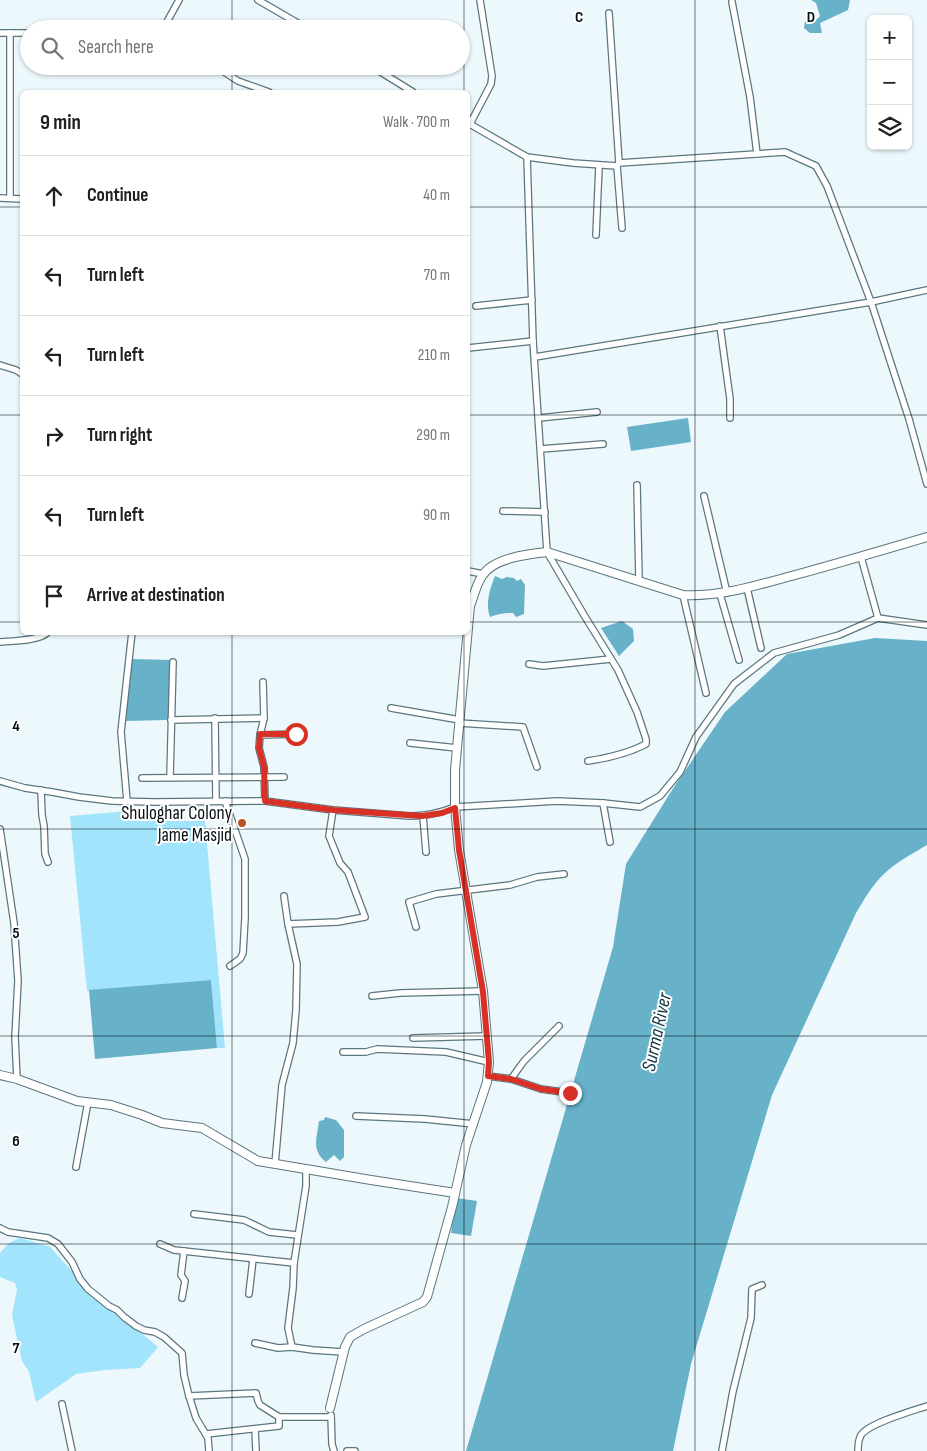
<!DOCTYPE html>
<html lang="en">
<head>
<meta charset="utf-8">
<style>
	:root { --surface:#fff; --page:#f6f6f6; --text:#202124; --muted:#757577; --line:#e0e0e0 }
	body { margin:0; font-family:"Sofia Sans Condensed",sans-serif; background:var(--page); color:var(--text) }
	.controls { position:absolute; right:15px; top:15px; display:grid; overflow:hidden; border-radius:8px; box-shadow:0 1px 4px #0004 }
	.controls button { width:45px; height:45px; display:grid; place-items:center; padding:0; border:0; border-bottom:1px solid var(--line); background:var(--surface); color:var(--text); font:25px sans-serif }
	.stop { position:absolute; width:15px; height:15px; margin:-11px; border:4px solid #d93025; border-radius:50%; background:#fff }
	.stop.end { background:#d93025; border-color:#fff; box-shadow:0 1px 5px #0008 }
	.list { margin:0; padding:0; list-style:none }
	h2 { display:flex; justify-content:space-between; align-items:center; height:65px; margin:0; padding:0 20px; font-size:21px }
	h2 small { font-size:16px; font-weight:400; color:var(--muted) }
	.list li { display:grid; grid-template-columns:32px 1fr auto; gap:15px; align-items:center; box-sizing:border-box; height:80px; padding:0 20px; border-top:1px solid var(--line) }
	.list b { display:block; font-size:19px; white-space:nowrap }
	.list em { font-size:16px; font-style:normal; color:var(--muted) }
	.icon { flex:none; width:28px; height:28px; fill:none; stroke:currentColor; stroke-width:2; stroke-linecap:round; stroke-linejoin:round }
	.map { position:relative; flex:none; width:927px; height:1451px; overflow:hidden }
	.search { position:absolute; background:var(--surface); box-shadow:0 1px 4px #0004; left:20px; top:20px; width:450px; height:55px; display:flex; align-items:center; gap:12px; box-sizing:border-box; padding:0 18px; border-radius:28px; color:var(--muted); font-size:19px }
	.panel { position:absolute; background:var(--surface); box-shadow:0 1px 4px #0004; left:20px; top:90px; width:450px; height:545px; border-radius:8px }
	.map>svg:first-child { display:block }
	.green { fill:#a1e4fb }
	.water { fill:#67b1c9 }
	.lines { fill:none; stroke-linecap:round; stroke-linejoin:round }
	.street-casing { stroke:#5b767f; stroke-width:8 }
	.secondary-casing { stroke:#5b767f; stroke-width:10 }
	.street { stroke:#fff; stroke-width:5.5 }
	.secondary { stroke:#fff; stroke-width:8 }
	.route { stroke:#d93025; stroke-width:6 }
	.grid { fill:none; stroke:#060f13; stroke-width:1; stroke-opacity:0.55 }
	.poi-dot { fill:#ba5429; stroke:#fff; stroke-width:2 }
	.labels { text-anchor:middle; stroke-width:4; stroke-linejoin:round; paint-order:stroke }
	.poi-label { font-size:19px; fill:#060f13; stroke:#fff; text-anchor:end }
	.water-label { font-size:20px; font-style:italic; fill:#153843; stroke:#fff }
	.grid-label { font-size:16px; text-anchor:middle; font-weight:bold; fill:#060f13; stroke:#fff; stroke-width:4; stroke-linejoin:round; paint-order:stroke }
</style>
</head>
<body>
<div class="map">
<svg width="927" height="1451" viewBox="0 0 927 1451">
	<rect width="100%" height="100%" fill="#ecf8fc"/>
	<g class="green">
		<polygon points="142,810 142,821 205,821 225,1048 217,1048 211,980 87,991 70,816"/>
		<polygon points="20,1238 50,1247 88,1289 158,1347 140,1368 105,1370 76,1374 36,1402 29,1372 22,1361 12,1315 17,1290 15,1283 0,1277 0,1253 9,1243"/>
	</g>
	<g class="water">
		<polygon points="811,0 850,0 848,10 820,23 822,33 810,33 804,28 805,21 815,21 820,16 816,3"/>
		<polygon points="688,418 691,442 631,451 627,427"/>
		<path d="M 495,576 L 502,579 L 507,577 L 514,578 L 517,581 L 521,579 L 525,585 L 524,614 L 516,617 L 513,613 C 505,613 498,614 490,617 C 485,603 490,589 495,576 Z"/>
		<polygon points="622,621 633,629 634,641 619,656 601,628"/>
		<path d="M 875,638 L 927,641 L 927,845 C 912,854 896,862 884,874 C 872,885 864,900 856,913 L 772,1095 L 691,1364 L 673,1451 L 466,1451 L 613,947 L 626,864 L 672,790 L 725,712 L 787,654 Z"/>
		<polygon points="132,659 171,660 170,718 166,720 125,721"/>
		<polygon points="211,980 217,1048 95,1059 89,990"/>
		<path d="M 325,1117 L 336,1120 L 344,1130 L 344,1157 L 340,1161 L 334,1155 L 326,1162 C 311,1150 317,1138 319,1121 L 324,1120 Z"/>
		<polygon points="456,1198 477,1201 471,1236 451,1233"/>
	</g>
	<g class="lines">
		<defs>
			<g id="street">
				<polyline points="258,0 308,29"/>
				<polyline points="732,2 750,97 757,154"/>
				<polyline points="609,13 619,163"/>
				<polyline points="163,29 179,0"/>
				<polyline points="0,33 29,33"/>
				<polyline points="10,33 10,198"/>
				<polyline points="215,66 238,81 269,92"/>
				<polyline points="371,66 413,92"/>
				<polyline points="468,123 527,157 573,163 617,166 619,163 785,152 816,166 827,186 871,302 909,419 927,484"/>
				<polyline points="470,124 491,84 492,76 480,0"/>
				<path d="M 527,157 L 533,341 L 547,552 L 584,615 L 618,670 L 637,712 L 646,739 L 646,744 C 627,754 608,758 588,761"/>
				<polyline points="617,166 622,228"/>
				<polyline points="0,198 22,199"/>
				<polyline points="596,235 599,166"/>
				<polyline points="476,306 532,300"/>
				<polyline points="720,326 730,399 730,418"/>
				<polyline points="468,348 533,341"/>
				<polyline points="535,357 871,302 927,290"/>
				<polyline points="0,365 16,370 22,374"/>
				<polyline points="539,418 597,412"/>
				<polyline points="541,449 603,444"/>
				<polyline points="637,485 639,581"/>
				<polyline points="704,496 727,593"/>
				<polyline points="503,511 545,512"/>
				<polyline points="861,557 878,618"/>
				<polyline points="468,571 483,574"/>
				<polyline points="747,588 761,648"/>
				<polyline points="720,594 739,660"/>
				<polyline points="683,595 706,693"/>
				<path d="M 0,642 C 12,641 40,641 48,632"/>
				<polyline points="529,664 543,666 611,659"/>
				<polyline points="263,682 264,718 260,735 259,748 264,767 265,801"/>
				<polyline points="391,708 460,720"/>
				<polyline points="215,718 216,801"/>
				<polyline points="171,720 264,718"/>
				<polyline points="459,723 523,727 537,767"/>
				<polyline points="260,735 296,734"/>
				<polyline points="410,743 457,748"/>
				<polyline points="170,777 173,662"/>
				<polyline points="142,778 284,777"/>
				<path d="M 0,781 L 25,788 L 52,792 L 79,797 L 112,801 L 155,802 L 265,801 L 333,810 L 410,816 C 426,816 440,813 455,807 L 557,801 L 603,803 L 640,807 L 660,796 L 680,772 L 696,737 L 734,684 L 774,653 L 839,635 L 878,618 L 927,625"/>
				<polyline points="41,790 42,815 44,826 45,854 48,862"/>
				<polyline points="127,801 121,732 132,632"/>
				<polyline points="225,801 245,859 245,918 243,953 240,959 230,966"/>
				<polyline points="603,803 610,842"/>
				<polyline points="423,816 426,852"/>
				<polyline points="0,829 14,923 18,981 15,1037 17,1079"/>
				<polyline points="288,924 338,922 365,917 348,872 340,863 329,836 333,810"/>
				<polyline points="416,927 409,902 436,894 510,885 537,877 564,874"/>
				<polyline points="372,996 400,993 483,991"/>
				<polyline points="413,1038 486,1036"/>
				<polyline points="343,1052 366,1052 377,1049 446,1052 489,1062"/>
				<polyline points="488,1076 511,1079 541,1089 570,1093"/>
				<polyline points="511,1079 524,1061 559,1026"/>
				<polyline points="356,1116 425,1119 474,1124"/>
				<polyline points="275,1164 282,1085 293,1043 296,1010 297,964 288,924 284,896"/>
				<polyline points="76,1167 88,1102"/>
				<polyline points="194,1214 244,1220 269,1232 297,1235"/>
				<polyline points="0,1228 8,1232 48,1238 58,1244 72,1262 80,1279 88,1289 109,1306 117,1310 124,1317 136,1326 144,1330 155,1332 164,1337 182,1353 184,1375 189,1396 256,1393 258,1401 260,1405 279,1417 331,1417"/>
				<polyline points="160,1244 174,1250 294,1263 306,1186 306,1169"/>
				<polyline points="249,1294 253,1259"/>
				<polyline points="182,1298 185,1281 181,1275 184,1251"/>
				<polyline points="255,1343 278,1348 292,1347 313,1350 343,1352"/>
				<polyline points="292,1347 288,1328 293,1288 294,1263"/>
				<polyline points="189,1396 196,1418 208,1438 209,1451"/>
				<polyline points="62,1404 72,1451"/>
				<polyline points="331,1415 332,1444 334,1451"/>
				<polyline points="255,1429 256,1451"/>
				<polyline points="206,1434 279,1426 279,1417"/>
				<polyline points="347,1451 355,1451"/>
				<polyline points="722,1451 733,1391 751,1318 752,1289 762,1285"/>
				<path d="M 858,1451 C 858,1446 858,1440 861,1435 C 869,1423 912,1411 927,1406"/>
			</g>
			<g id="secondary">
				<polyline points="0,1075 17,1079 77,1101 111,1105 142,1115 162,1123 202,1128 258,1161 371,1180 455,1193"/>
				<path d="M 330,1408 L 345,1347 L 350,1337 L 364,1329 L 423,1302 L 427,1297 L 452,1207 L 466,1145 L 487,1082 L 489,1062 L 483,991 L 459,850 L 455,807 L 455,770 L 470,606 C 474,596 476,585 482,576 C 493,558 528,554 547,552 L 683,595 C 721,597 758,585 795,575 C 839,563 883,550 927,537"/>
			</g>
		</defs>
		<use href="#street" class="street-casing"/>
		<use href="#secondary" class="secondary-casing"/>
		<use href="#street" class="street"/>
		<use href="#secondary" class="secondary"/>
	</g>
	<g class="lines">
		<polyline class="route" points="296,734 260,734 259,748 264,767 265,801 333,810 422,816 442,813 455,808 459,850 483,992 489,1062 488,1076 511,1079 541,1089 570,1093"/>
	</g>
	<path class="grid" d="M 232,0 L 232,29M 464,0 L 464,92M 695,0 L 695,1451M 232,66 L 232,92M 0,207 L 22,207M 468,207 L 927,207M 0,415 L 22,415M 468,415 L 927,415M 0,622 L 22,622M 468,622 L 927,622M 232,632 L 232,1451M 464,632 L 464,1451M 0,829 L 927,829M 0,1036 L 927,1036M 0,1244 L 927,1244"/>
	<circle class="poi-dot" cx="242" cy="823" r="5"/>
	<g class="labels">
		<g class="poi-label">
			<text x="232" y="819">Shuloghar Colony<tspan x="232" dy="22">Jame Masjid</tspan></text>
		</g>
		<g class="water-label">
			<text transform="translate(656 1032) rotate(-78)" y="7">Surma River</text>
		</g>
	</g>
	<g class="grid-label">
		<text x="579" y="22">C</text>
		<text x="811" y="22">D</text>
		<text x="16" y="731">4</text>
		<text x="16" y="938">5</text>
		<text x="16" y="1146">6</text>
		<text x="16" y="1353">7</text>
	</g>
</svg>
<div class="controls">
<button>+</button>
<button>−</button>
<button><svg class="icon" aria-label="layers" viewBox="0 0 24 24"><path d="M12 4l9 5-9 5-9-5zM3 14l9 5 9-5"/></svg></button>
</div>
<div class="stop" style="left:296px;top:734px"></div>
<div class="stop end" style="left:570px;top:1093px"></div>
<div class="search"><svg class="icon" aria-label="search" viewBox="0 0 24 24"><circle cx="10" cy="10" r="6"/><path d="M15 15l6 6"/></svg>Search here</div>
<section class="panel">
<h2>9 min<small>Walk · 700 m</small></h2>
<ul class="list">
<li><svg class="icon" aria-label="ahead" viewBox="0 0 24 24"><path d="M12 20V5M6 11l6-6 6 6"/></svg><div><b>Continue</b></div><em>40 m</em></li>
<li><svg class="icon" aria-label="left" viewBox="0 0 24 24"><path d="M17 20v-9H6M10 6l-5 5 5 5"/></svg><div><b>Turn left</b></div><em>70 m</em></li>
<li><svg class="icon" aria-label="left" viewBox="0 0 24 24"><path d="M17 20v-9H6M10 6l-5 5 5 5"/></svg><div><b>Turn left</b></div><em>210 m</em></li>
<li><svg class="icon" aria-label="right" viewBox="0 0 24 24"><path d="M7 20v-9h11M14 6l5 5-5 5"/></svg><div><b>Turn right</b></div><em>290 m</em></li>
<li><svg class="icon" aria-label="left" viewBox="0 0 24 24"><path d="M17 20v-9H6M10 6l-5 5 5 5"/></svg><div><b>Turn left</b></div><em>90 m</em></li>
<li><svg class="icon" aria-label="arrive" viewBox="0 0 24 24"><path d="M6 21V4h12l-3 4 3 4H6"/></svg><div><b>Arrive at destination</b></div></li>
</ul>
</section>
</div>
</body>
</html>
